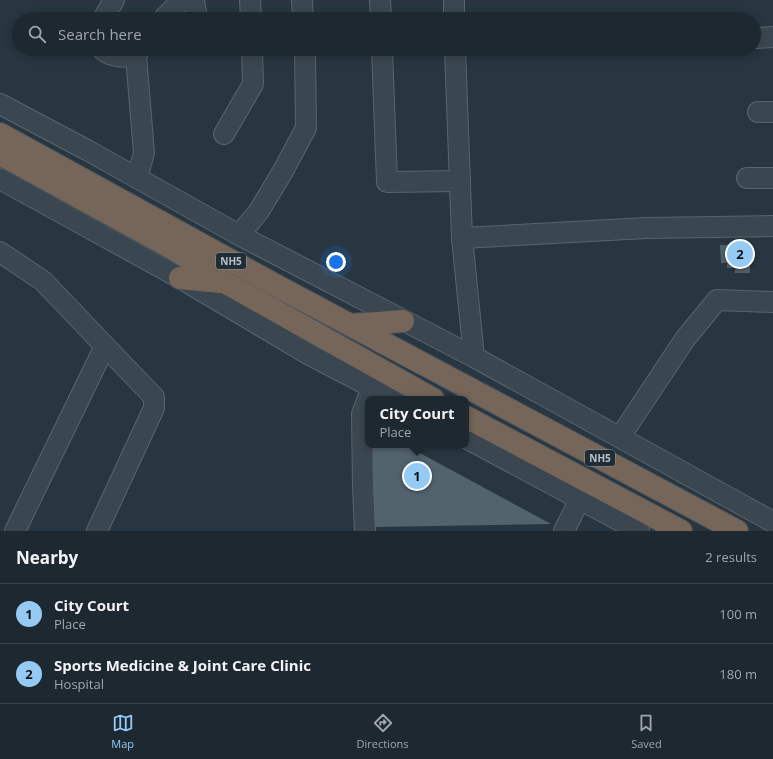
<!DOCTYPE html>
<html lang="en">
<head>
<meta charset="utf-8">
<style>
	:root { --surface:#1d2830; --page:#253038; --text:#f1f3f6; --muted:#a0a6ab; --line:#3b444c; --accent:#94caf4 }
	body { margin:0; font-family:"Open Sans",sans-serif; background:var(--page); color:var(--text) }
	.you { position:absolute; left:336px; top:262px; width:14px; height:14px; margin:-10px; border:3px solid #fff; border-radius:50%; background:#1a73e8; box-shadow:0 0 0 6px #1a73e833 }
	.badge { display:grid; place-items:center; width:26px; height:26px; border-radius:50%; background:var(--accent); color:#111; font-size:13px; font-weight:700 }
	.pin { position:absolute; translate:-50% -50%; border:2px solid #fff; box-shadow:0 1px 4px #0006 }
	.popup { position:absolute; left:365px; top:396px; width:104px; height:52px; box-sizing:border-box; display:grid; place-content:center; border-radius:8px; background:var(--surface); filter:drop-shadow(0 1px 3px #0005); font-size:13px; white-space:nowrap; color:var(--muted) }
	.popup b { font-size:15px; color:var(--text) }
	.popup::after { content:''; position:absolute; left:50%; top:100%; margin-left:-8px; border:8px solid transparent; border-top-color:var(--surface) }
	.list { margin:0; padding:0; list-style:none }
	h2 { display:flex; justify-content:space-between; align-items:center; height:52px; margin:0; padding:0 16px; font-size:17px }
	h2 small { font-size:13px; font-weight:400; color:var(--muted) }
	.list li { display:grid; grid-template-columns:26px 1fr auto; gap:12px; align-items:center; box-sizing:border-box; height:60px; padding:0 16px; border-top:1px solid var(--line) }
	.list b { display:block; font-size:15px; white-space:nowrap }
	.list p { margin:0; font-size:13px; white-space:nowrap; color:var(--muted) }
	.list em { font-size:13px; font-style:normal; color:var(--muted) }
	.icon { flex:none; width:22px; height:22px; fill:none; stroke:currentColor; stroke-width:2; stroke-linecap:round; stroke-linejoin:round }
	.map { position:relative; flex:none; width:773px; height:531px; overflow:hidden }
	.search { position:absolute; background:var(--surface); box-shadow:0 2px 10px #0003; left:12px; right:12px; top:12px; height:44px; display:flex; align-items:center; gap:10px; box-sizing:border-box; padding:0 14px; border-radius:22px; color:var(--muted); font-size:15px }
	.sheet { height:172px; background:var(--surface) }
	nav { display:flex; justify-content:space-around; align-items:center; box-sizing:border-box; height:56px; border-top:1px solid var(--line); background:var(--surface); font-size:11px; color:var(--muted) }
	nav a { display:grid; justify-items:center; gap:2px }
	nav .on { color:var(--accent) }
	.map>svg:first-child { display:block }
	.building { fill:#52636d }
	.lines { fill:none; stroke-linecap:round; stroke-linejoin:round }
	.minor-casing { stroke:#59656d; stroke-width:22 }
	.highway-casing { stroke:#46525a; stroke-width:24 }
	.minor { stroke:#3b4750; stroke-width:20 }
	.highway { stroke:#766559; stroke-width:22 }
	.labels { text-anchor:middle; stroke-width:3.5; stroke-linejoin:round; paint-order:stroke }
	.shield { fill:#202d35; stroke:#8a959d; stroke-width:1 }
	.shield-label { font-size:10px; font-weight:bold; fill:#b8c2ca }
</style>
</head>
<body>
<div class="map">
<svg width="773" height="531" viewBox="0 0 773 531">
	<rect width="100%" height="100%" fill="#273640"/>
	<g class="building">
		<polygon points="749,244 750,273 735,273 735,268 727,268 727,263 721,263 720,245"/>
		<polygon points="372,445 405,445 551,524 374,527"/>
	</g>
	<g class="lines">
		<defs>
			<g id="minor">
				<polyline points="194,0 197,19"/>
				<polyline points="250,0 251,19"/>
				<polyline points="302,0 303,19"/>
				<polyline points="380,0 381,19"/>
				<polyline points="454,0 454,19"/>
				<polyline points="103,19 114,0"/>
				<polyline points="163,19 182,0"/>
				<polyline points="756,38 773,37"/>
				<path d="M 102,49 C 111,58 125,57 136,56"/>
				<polyline points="382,49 387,182 460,181"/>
				<polyline points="455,49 462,238 474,357"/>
				<polyline points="0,104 87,150 239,235 474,357 773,522"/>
				<polyline points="758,112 773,112"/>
				<polyline points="224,134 253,84 252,49"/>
				<polyline points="137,178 144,153 136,56 140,49"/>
				<polyline points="747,178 773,178"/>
				<polyline points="0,179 180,278 308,354 394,399"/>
				<polyline points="239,235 259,211 283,171 306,128 305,49"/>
				<polyline points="462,238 646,228 773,226"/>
				<polyline points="0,252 43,281 105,346"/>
				<polyline points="620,437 685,339 717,300 773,302"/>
				<polyline points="466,438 639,531"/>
				<polyline points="15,531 105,346 154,397 154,408 97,531"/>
				<polyline points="365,531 363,488 362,414 372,387"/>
				<polyline points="564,531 580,499"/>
			</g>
			<g id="highway">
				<polyline points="0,134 277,286 737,531"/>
				<polyline points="0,154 172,248 226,283 433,399"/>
				<polyline points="180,278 220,282"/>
				<polyline points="351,325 403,321"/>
				<polyline points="466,417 681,531"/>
			</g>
		</defs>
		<use href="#minor" class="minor-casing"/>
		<use href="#highway" class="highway-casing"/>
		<use href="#minor" class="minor"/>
		<use href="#highway" class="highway"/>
	</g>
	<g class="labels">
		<g class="shield">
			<rect x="216" y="253" width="30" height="16" rx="3"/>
			<rect x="585" y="450" width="30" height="16" rx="3"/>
		</g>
		<g class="shield-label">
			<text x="231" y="265">NH5</text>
			<text x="600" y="462">NH5</text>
		</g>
	</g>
</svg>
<div class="you"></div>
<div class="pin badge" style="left:417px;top:476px">1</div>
<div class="popup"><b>City Court</b>Place</div>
<div class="pin badge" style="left:740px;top:254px">2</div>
<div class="search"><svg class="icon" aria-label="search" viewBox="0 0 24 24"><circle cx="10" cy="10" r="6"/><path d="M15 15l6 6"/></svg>Search here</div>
</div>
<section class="sheet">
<h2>Nearby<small>2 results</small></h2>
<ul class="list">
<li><span class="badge">1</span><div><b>City Court</b><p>Place</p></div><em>100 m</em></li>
<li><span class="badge">2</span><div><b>Sports Medicine &amp; Joint Care Clinic</b><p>Hospital</p></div><em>180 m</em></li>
</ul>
</section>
<nav>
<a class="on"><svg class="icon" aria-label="map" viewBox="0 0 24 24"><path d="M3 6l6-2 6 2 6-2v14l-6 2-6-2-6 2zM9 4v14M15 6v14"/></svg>Map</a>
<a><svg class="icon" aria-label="directions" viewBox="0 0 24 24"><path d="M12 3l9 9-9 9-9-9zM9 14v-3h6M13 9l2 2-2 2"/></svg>Directions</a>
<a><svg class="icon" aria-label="saved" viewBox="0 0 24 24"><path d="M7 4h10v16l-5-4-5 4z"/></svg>Saved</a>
</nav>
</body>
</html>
